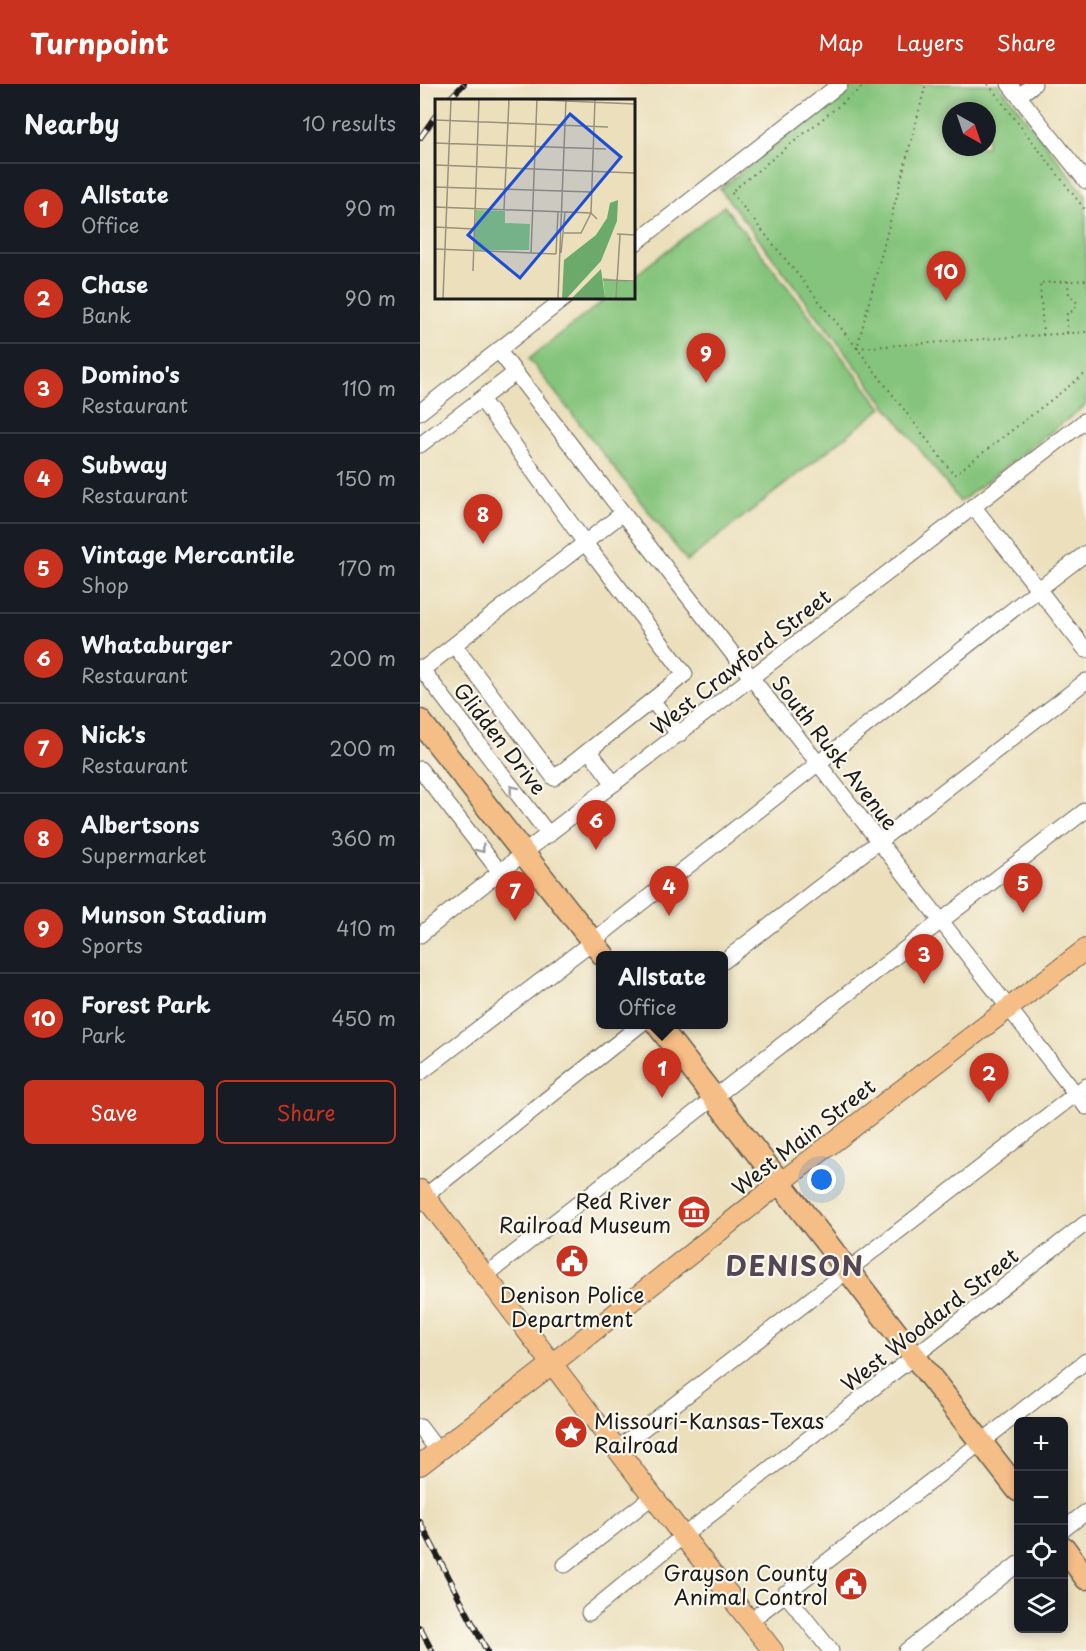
<!DOCTYPE html>
<html lang="en">
<head>
<meta charset="utf-8">
<style>
  :root { --surface:#171b24; --page:#20242c; --text:#f1f3f6; --muted:#9ea1a6; --line:#363941; --accent:#c8321e }
  body { margin:0; font-family:"Playpen Sans",sans-serif; background:var(--page); color:var(--text) }
  .controls { position:absolute; right:18px; bottom:18px; display:grid; overflow:hidden; border-radius:9px; box-shadow:0 3px 9px #0003 }
  .controls button { width:54px; height:54px; display:grid; place-items:center; padding:0; border:0; border-bottom:2px solid var(--line); background:var(--surface); color:var(--text); font:30px sans-serif }
  .compass { position:absolute; left:522px; top:18px; width:54px; height:54px; border-radius:50%; background:var(--surface); box-shadow:0 3px 9px #0003; rotate:140deg }
  .you { position:absolute; left:402px; top:1096px; width:21px; height:21px; margin:-15px; border:4px solid #fff; border-radius:50%; background:#1a73e8; box-shadow:0 0 0 9px #1a73e833 }
  .badge { display:grid; place-items:center; width:39px; height:39px; border-radius:50%; background:var(--accent); color:#fff; font-size:20px; font-weight:700 }
  .pin { position:absolute; translate:-50% -50px; filter:drop-shadow(0 2px 3px #0008) }
  .pin::after { content:''; position:absolute; top:32px; width:21px; height:18px; background:inherit; clip-path:polygon(0 0,100% 0,50% 100%) }
  .popup { position:absolute; left:176px; top:867px; width:132px; height:78px; box-sizing:border-box; display:grid; place-content:center; border-radius:9px; background:var(--surface); filter:drop-shadow(0 2px 4px #0005); font-size:20px; white-space:nowrap; color:var(--muted) }
  .popup b { font-size:22px; color:var(--text) }
  .popup::after { content:''; position:absolute; left:50%; top:100%; margin-left:-12px; border:12px solid transparent; border-top-color:var(--surface) }
  .list { margin:0; padding:0; list-style:none }
  h2 { display:flex; justify-content:space-between; align-items:center; height:78px; margin:0; padding:0 24px; font-size:26px }
  h2 small { font-size:20px; font-weight:400; color:var(--muted) }
  .list li { display:grid; grid-template-columns:39px 1fr auto; gap:18px; align-items:center; box-sizing:border-box; height:90px; padding:0 24px; border-top:2px solid var(--line) }
  .list b { display:block; font-size:22px; white-space:nowrap }
  .list p { margin:0; font-size:20px; white-space:nowrap; color:var(--muted) }
  .list em { font-size:20px; font-style:normal; color:var(--muted) }
  .actions { display:flex; gap:12px; padding:18px 24px }
  .actions a { flex:1; padding:14px 0; border:2px solid var(--accent); border-radius:9px; text-align:center; font-size:21px; color:var(--accent) }
  .actions .main { background:var(--accent); color:#fff }
  .icon { flex:none; width:33px; height:33px; fill:none; stroke:currentColor; stroke-width:2; stroke-linecap:round; stroke-linejoin:round }
  .map { position:relative; flex:none; width:666px; height:1567px; overflow:hidden }
  header { display:flex; align-items:center; gap:36px; box-sizing:border-box; height:84px; padding:0 30px; background:var(--accent); color:#fff }
  header strong { font-size:28px }
  nav { display:flex; gap:33px; margin-inline-start:auto; font-size:21px }
  main { display:flex }
  aside { flex:1; background:var(--surface) }
  .map>svg:first-child { display:block }
  .green { fill:#85c47c; stroke:#50704c; stroke-width:1.5; fill-rule:evenodd }
  .lines { fill:none; stroke-linecap:round; stroke-linejoin:round }
  .minor-casing { stroke:#646054; stroke-width:17 }
  .major-casing { stroke:#646054; stroke-width:22 }
  .highway-casing { stroke:#646054; stroke-width:25 }
  .path { stroke:#646054; stroke-width:2; stroke-dasharray:1.5 4.5; stroke-linecap:butt }
  .minor { stroke:#fff; stroke-width:15 }
  .major { stroke:#f6be87; stroke-width:20 }
  .highway { stroke:#f6be87; stroke-width:22 }
  .rail-casing { stroke:#1c1c1c; stroke-width:6 }
  .rail { stroke:#fbf7ec; stroke-width:4; stroke-dasharray:11; stroke-linecap:butt }
  .oneway { stroke:#999 }
  .labels { text-anchor:middle; dominant-baseline:central; stroke-width:4.5; stroke-linejoin:round; paint-order:stroke }
  .street-label { font-size:21px; fill:#1c1c1c; stroke:#fbf7ec }
  .poi-label { font-size:21px; fill:#1c1c1c; stroke:#fbf7ec; text-anchor:end }
  .district-label { font-size:27px; font-weight:bold; letter-spacing:1.5px; fill:#534755; stroke:#fbf7ec }
  .inset-road { fill:none; stroke:#98917c; stroke-width:1.5 }
  .view { fill:#1d4ed8; fill-opacity:0.15; stroke:#1d4ed8; stroke-width:3 }
  .inset-edge { fill:none; stroke:#1c1c1c; stroke-width:3 }
</style>
</head>
<body>
<header>
<strong>Turnpoint</strong>
<nav><a>Map</a><a>Layers</a><a>Share</a></nav>
</header>
<main>
<aside>
<h2>Nearby<small>10 results</small></h2>
<ul class="list">
<li><span class="badge">1</span><div><b>Allstate</b><p>Office</p></div><em>90 m</em></li>
<li><span class="badge">2</span><div><b>Chase</b><p>Bank</p></div><em>90 m</em></li>
<li><span class="badge">3</span><div><b>Domino's</b><p>Restaurant</p></div><em>110 m</em></li>
<li><span class="badge">4</span><div><b>Subway</b><p>Restaurant</p></div><em>150 m</em></li>
<li><span class="badge">5</span><div><b>Vintage Mercantile</b><p>Shop</p></div><em>170 m</em></li>
<li><span class="badge">6</span><div><b>Whataburger</b><p>Restaurant</p></div><em>200 m</em></li>
<li><span class="badge">7</span><div><b>Nick's</b><p>Restaurant</p></div><em>200 m</em></li>
<li><span class="badge">8</span><div><b>Albertsons</b><p>Supermarket</p></div><em>360 m</em></li>
<li><span class="badge">9</span><div><b>Munson Stadium</b><p>Sports</p></div><em>410 m</em></li>
<li><span class="badge">10</span><div><b>Forest Park</b><p>Park</p></div><em>450 m</em></li>
</ul>
<div class="actions"><a class="main">Save</a><a>Share</a></div>
</aside>
<div class="map">
<svg width="666" height="1567" viewBox="0 0 666 1567">
  <rect width="100%" height="100%" fill="#fbf7ec"/>
  <filter id="ink" filterUnits="userSpaceOnUse"><feTurbulence type="fractalNoise" baseFrequency=".0167" numOctaves="2"/><feDisplacementMap in="SourceGraphic" scale="12" xChannelSelector="R" yChannelSelector="G"/><feConvolveMatrix kernelMatrix="1 2 1 2 8 2 1 2 1" color-interpolation-filters="sRGB"/></filter>
  <filter id="wash" filterUnits="userSpaceOnUse"><feTurbulence type="fractalNoise" baseFrequency=".008" numOctaves="4" result="noise"/><feDisplacementMap in="SourceGraphic" scale="24" xChannelSelector="R" yChannelSelector="G"/><feGaussianBlur stdDeviation="1.35" result="paint"/><feColorMatrix in="noise" values="0 0 0 0 0 0 0 0 0 0 0 0 0 0 0 0 0 1.4 0 .05"/><feComposite in="paint" operator="in"/></filter>
  <g filter="url(#wash)">
    <rect width="100%" height="100%" fill="#ebdfbc"/>
    <path class="green" d="M 433,0 L 579,0 L 666,112 L 666,321 L 540,418 L 300,105 ZM 531,27 L 567,27 L 567,63 L 531,63 Z
      M 304,122 L 462,324 L 267,477 L 109,275 L 188,213 L 213,213 L 213,193 Z"/>
  </g>
  <g filter="url(#ink)">
    <g class="lines">
      <defs>
        <path id="minor" d="M 589,0 L 666,97
          M 599,12 L 614,0
          M 213,161 L 420,0
          M 78,266 L 203,429 L 666,1023
          M 0,328 L 146,213
          M 0,361 L 95,289
          M 553,422 L 666,566
          M 34,561 L 134,694 L 265,590 L 165,459 L 61,315
          M 0,583 L 129,751
          M 2,586 L 203,429
          M 232,616 L 259,651
          M 169,666 L 194,700
          M 0,685 L 80,788
          M 0,851 L 105,768 L 666,336
          M 304,877 L 666,597
          M 0,989 L 173,857 L 619,505 L 666,469
          M 5,1112 L 221,940
          M 65,1192 L 521,837 L 666,726
          M 0,1343 L 18,1367
          M 197,1365 L 666,1002
          M 644,1445 L 666,1428
          M 145,1481 L 233,1412
          M 365,1509 L 411,1567
          M 169,1529 L 263,1452 L 666,1139
          M 330,1537 L 666,1277
          M 486,1567 L 598,1480"/>
        <path id="major" d="M 0,1106 L 263,1452 L 353,1567
          M 0,1381 L 132,1280 L 360,1099 L 666,865"/>
        <path id="highway" d="M 0,637 L 184,872
          M 237,940 L 598,1406
          M 644,1464 L 666,1494"/>
      </defs>
      <use href="#minor" class="minor-casing"/>
      <use href="#major" class="major-casing"/>
      <use href="#highway" class="highway-casing"/>
      <path class="path" d="M 446,0 L 311,108 L 437,264 L 506,0
        M 568,0 L 666,127
        M 666,248 L 437,264 L 534,391 L 666,289
        M 647,249 L 647,229 L 653,227 L 657,221 L 656,217 L 649,211 L 648,197
        M 623,251 L 620,199 L 666,196"/>
      <use href="#minor" class="minor"/>
      <use href="#major" class="major"/>
      <use href="#highway" class="highway"/>
      <defs>
        <path id="rail" d="M 28,16 L 44,0
          M 0,54 L 16,31
          M 0,1438 L 67,1567
          M 0,1544 L 12,1567"/>
      </defs>
      <use href="#rail" class="rail-casing"/>
      <use href="#rail" class="rail"/>
    </g>
    <defs><path id="oneway-chevron" d="M-2-3.5L2.5 0L-2 3.5" fill="none" stroke-width="1.6" stroke-linecap="round" stroke-linejoin="round" transform="scale(1.5)"/></defs>
    <g class="oneway">
      <use href="#oneway-chevron" transform="translate(93 705) rotate(-128)"/>
      <use href="#oneway-chevron" transform="translate(61 765) rotate(52)"/>
    </g>
  </g>
  <defs>
    <symbol id="museum-disc" viewBox="-11 -11 22 22"><circle r="9.5" fill="#c8321e" stroke="#fbf7ec"/><path d="M0-6L6-3V-2H-6V-3ZM-5-1h2V3h-2ZM-1-1h2V3h-2ZM3-1h2V3H3ZM-6 4H6V6H-6Z" fill="#fff"/></symbol>
    <symbol id="civic-disc" viewBox="-11 -11 22 22"><circle r="9.5" fill="#c8321e" stroke="#fbf7ec"/><path d="M-.6-6.5H3V-4.5H.6V-3L4-1V1h2V6H-6V1h2V-1L-.6-3ZM-1.2 2.5V6h2.4V2.5Z" fill="#fff"/></symbol>
    <symbol id="sight-disc" viewBox="-11 -11 22 22"><circle r="9.5" fill="#c8321e" stroke="#fbf7ec"/><path d="M0-6L1.8-2.2L6-1.7L2.9 1.2L3.7 5.4L0 3.3L-3.7 5.4L-2.9 1.2L-6-1.7L-1.8-2.2Z" fill="#fff"/></symbol>
  </defs>
  <g fill-rule="evenodd">
    <use href="#museum-disc" x="255" y="1109" width="38" height="38"/>
    <use href="#civic-disc" x="133" y="1158" width="38" height="38"/>
    <use href="#sight-disc" x="132" y="1329" width="38" height="38"/>
    <use href="#civic-disc" x="412" y="1481" width="38" height="38"/>
  </g>
  <g class="labels">
    <g class="street-label">
      <text transform="translate(320 577) rotate(-38)">West Crawford Street</text>
      <text transform="translate(81 654) rotate(52)">Glidden Drive</text>
      <text transform="translate(416 668) rotate(52)">South Rusk Avenue</text>
      <text transform="translate(383 1052) rotate(-38)">West Main Street</text>
      <text transform="translate(509 1235) rotate(-38)">West Woodard Street</text>
    </g>
    <g class="poi-label">
      <text x="251" y="1116">Red River<tspan x="251" dy="24">Railroad Museum</tspan></text>
      <text x="152" y="1210" text-anchor="middle">Denison Police<tspan x="152" dy="24">Department</tspan></text>
      <text x="174" y="1336" text-anchor="start">Missouri-Kansas-Texas<tspan x="174" dy="24">Railroad</tspan></text>
      <text x="408" y="1488">Grayson County<tspan x="408" dy="24">Animal Control</tspan></text>
    </g>
    <g class="district-label">
      <text x="375" y="1180">DENISON</text>
    </g>
  </g>
  <g transform="translate(15 15)">
    <rect width="200" height="200" fill="#ebdfbc"/>
    <path d="M 41,111 L 70,112 L 70,124 L 95,125 L 94,151 L 39,151 ZM 168,179 L 199,183 L 199,199 L 170,199 Z" fill="#85c47c"/>
    <path d="M 183,101 L 182,122 L 166,162 L 132,199 L 127,199 L 129,161 L 161,136 L 172,119 L 175,104 ZM 166,170 L 170,199 L 137,199 Z" fill="#6caa6c"/>
    <path class="inset-road" d="M 85,0 L 200,5M 160,0 L 156,114 L 162,120M 0,21 L 173,28M 0,44 L 171,50M 0,66 L 200,74M 0,88 L 156,93M 0,108 L 156,114 L 146,134 L 129,134M 69,111 L 74,0M 0,128 L 39,130M 182,135 L 200,136M 0,150 L 121,155M 96,154 L 102,0M 126,154 L 130,113M 121,155 L 123,113M 38,172 L 44,0M 168,181 L 200,182M 8,199 L 16,0M 123,199 L 131,0M 181,199 L 185,136"/>
    <path class="view" d="M 135,15 L 186,58 L 85,179 L 33,136 Z"/>
    <rect width="200" height="200" class="inset-edge"/>
  </g>
</svg>
<div class="controls">
<button>+</button>
<button>−</button>
<button><svg class="icon" aria-label="locate" viewBox="0 0 24 24"><circle cx="12" cy="12" r="6"/><path d="M12 2v4M12 18v4M2 12h4M18 12h4"/></svg></button>
<button><svg class="icon" aria-label="layers" viewBox="0 0 24 24"><path d="M12 4l9 5-9 5-9-5zM3 14l9 5 9-5"/></svg></button>
</div>
<svg class="compass" viewBox="-18 -18 36 36"><path d="M0-13l5 13h-10z" fill="#e53935"/><path d="M0 13l5-13h-10z" fill="#9ea1a6"/></svg>
<div class="you"></div>
<div class="pin badge" style="left:242px;top:1014px">1</div>
<div class="popup"><b>Allstate</b>Office</div>
<div class="pin badge" style="left:569px;top:1019px">2</div>
<div class="pin badge" style="left:504px;top:900px">3</div>
<div class="pin badge" style="left:249px;top:832px">4</div>
<div class="pin badge" style="left:603px;top:829px">5</div>
<div class="pin badge" style="left:176px;top:766px">6</div>
<div class="pin badge" style="left:95px;top:837px">7</div>
<div class="pin badge" style="left:63px;top:460px">8</div>
<div class="pin badge" style="left:286px;top:299px">9</div>
<div class="pin badge" style="left:526px;top:217px">10</div>
</div>
</main>
</body>
</html>
